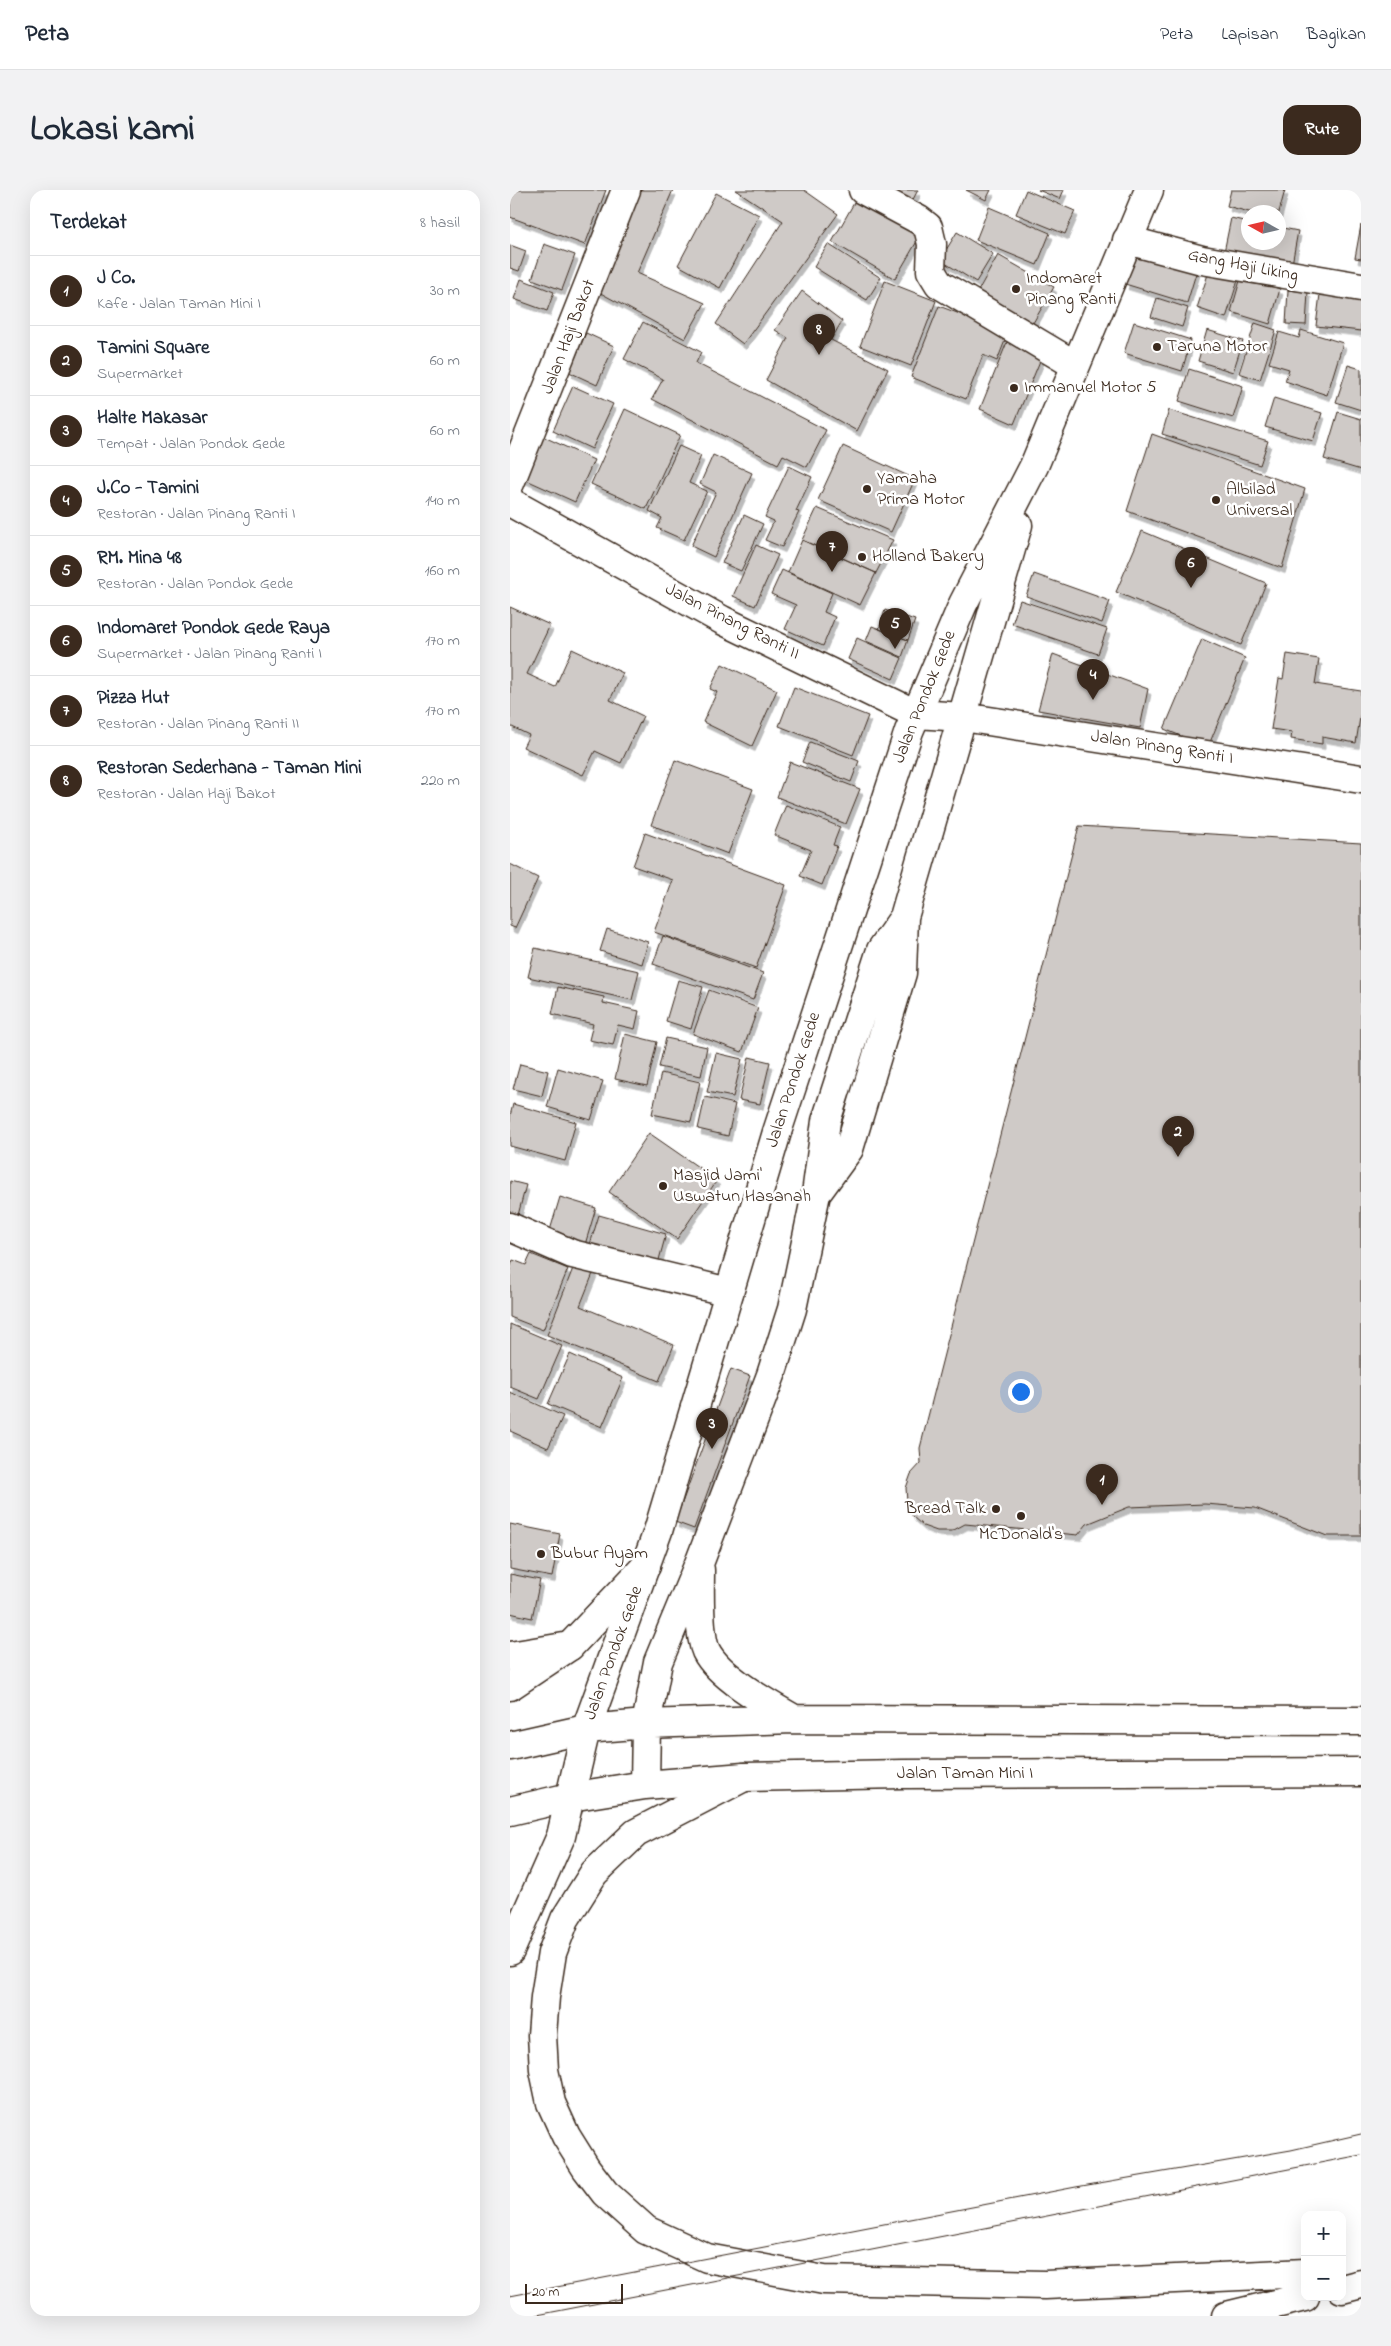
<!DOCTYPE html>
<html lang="id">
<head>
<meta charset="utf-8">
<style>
  :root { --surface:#fff; --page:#f2f2f3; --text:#1f2937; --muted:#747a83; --line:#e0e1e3; --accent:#3b2a1e }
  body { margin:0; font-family:"Indie Flower",sans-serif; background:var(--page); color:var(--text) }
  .controls { position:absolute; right:15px; bottom:15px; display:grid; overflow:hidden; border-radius:10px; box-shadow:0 5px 20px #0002 }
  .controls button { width:45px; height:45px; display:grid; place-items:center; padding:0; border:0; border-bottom:1px solid var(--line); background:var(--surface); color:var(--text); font:25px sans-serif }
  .compass { position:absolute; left:731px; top:15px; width:45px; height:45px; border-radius:50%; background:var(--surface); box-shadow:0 5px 20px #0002; rotate:278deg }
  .scale { position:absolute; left:15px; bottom:12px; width:98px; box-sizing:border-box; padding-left:5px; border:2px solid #3b2a1e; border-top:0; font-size:14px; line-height:18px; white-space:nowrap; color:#3b2a1e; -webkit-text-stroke:4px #fff; paint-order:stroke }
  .you { position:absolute; left:510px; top:1201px; width:18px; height:18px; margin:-12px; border:4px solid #fff; border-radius:50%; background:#1a73e8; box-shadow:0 0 0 8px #1a73e833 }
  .badge { display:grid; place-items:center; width:32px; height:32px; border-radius:50%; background:var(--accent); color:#fff; font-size:16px; font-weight:700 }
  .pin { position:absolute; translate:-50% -41px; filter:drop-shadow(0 1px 2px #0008) }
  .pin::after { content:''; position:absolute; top:26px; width:18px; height:15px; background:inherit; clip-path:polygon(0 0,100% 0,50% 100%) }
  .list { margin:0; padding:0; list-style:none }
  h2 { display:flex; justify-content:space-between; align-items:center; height:65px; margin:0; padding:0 20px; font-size:21px }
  h2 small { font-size:16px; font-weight:400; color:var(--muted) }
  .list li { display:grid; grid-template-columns:32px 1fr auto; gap:15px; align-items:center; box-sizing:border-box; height:70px; padding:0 20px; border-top:1px solid var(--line) }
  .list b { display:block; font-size:19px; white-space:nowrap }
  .list p { margin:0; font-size:16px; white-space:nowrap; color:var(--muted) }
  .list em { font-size:16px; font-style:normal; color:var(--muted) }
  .map { position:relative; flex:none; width:851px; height:2126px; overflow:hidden; border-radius:15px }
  header { display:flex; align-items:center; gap:30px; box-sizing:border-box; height:70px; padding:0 25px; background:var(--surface); border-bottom:1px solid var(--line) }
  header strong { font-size:24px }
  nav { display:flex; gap:28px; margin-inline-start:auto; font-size:18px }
  .intro { display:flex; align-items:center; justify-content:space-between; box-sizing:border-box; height:120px; padding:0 30px }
  h1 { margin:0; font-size:35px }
  .button { padding:12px 22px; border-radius:15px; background:var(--accent); color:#fff; font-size:18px; font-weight:700 }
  main { display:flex; gap:30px; padding:0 30px }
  aside { flex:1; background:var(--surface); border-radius:15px; box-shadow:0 5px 20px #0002 }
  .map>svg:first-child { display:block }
  .building { fill:#cfcac7; stroke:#3b2a1e; filter:url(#shadow) }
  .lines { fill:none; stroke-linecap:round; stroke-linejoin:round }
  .street-casing { stroke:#3b2a1e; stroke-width:31 }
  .secondary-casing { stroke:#3b2a1e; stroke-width:31 }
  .primary-casing { stroke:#3b2a1e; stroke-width:31 }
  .highway-casing { stroke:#3b2a1e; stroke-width:31 }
  .street { stroke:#fff; stroke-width:28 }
  .secondary { stroke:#fff; stroke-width:28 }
  .primary { stroke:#fff; stroke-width:28 }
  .highway { stroke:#fff; stroke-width:28 }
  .tram { stroke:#3b2a1e; stroke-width:1 }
  .poi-dot { fill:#3b2a1e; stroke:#fff; stroke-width:2 }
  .labels { text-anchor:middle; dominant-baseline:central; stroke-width:5; stroke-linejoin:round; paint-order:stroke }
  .street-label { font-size:18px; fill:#3b2a1e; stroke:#fff }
  .poi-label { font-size:18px; fill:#3b2a1e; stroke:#fff; text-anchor:start }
</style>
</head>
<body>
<header>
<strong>Peta</strong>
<nav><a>Peta</a><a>Lapisan</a><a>Bagikan</a></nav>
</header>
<div class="intro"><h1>Lokasi kami</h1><a class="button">Rute</a></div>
<main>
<aside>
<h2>Terdekat<small>8 hasil</small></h2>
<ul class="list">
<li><span class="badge">1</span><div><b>J Co.</b><p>Kafe · Jalan Taman Mini I</p></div><em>30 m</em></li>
<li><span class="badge">2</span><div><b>Tamini Square</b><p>Supermarket</p></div><em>60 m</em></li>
<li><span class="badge">3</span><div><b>Halte Makasar</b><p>Tempat · Jalan Pondok Gede</p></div><em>60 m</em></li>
<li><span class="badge">4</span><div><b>J.Co - Tamini</b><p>Restoran · Jalan Pinang Ranti I</p></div><em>140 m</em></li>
<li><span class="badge">5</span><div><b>RM. Mina 48</b><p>Restoran · Jalan Pondok Gede</p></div><em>160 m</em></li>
<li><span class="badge">6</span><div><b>Indomaret Pondok Gede Raya</b><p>Supermarket · Jalan Pinang Ranti I</p></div><em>170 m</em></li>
<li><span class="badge">7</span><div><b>Pizza Hut</b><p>Restoran · Jalan Pinang Ranti II</p></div><em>170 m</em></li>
<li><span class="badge">8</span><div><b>Restoran Sederhana - Taman Mini</b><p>Restoran · Jalan Haji Bakot</p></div><em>220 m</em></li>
</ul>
</aside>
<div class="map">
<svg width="851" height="2126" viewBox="0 0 851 2126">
  <defs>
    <filter id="shadow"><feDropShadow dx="3" dy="5.5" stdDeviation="0" flood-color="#0004"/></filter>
  </defs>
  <rect width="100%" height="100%" fill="#fff"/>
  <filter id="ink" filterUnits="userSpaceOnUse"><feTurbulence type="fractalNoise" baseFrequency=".02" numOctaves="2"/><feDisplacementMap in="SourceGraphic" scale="10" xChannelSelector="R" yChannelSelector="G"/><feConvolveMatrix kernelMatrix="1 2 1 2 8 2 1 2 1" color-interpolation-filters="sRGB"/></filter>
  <g filter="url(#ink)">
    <path class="building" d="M 0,0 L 96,0 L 75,55 L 0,27 Z
      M 126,0 L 163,0 L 127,83 L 195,113 L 175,149 L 85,100 Z
      M 226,0 L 294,0 L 328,24 L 233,154 L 206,134 L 273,31 Z
      M 365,0 L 408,0 L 399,17 Z
      M 456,0 L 481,0 L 476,10 Z
      M 516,0 L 565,21 L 555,44 L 506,24 Z
      M 528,0 L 554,0 L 550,9 Z
      M 721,0 L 775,0 L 768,26 L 768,22 L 739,22 L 717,16 Z
      M 206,3 L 249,25 L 210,98 L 168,75 Z
      M 349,4 L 413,41 L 385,89 L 322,52 Z
      M 479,17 L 540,43 L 527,75 L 466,50 Z
      M 721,28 L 738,32 L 738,52 L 768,52 L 768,37 L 788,41 L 781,80 L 713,67 Z
      M 851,35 L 851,69 L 845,68 Z
      M 447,42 L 483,64 L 466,92 L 430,70 Z
      M 34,54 L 65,65 L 52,100 L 22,89 Z
      M 318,54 L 371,88 L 357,110 L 304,77 Z
      M 0,55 L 16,61 L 9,81 L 0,78 Z
      M 626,61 L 687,80 L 677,113 L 615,94 Z
      M 488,65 L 544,97 L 523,133 L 468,101 Z
      M 700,78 L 729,87 L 716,128 L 687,118 Z
      M 731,87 L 770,99 L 760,134 L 721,122 Z
      M 11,89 L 44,102 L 37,121 L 4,109 Z
      M 375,91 L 426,111 L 401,176 L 350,156 Z
      M 811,96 L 851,101 L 851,141 L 806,136 Z
      M 778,100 L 798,102 L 796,135 L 776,134 Z
      M 292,101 L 332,131 L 321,150 L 378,179 L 347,241 L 256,190 L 278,148 L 265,140 Z
      M 647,108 L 678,118 L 672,137 L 641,127 Z
      M 429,116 L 484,137 L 482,142 L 496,148 L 487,171 L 473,165 L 456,209 L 401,187 Z
      M 133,132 L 191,162 L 186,173 L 316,240 L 297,277 L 273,265 L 268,274 L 142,209 L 153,189 L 114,169 Z
      M 624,132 L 681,150 L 672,181 L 614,163 Z
      M 745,133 L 766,140 L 750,190 L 729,183 Z
      M 697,140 L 733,151 L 723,182 L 688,171 Z
      M 791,140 L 833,153 L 817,205 L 775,191 L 779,179 L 759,173 L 769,142 L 789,148 Z
      M 76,143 L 104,156 L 87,195 L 59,182 Z
      M 497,152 L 532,166 L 504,234 L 470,219 Z
      M 838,175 L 851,179 L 851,220 L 826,212 Z
      M 679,179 L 733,196 L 723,228 L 669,211 Z
      M 63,196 L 103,214 L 82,259 L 43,241 Z
      M 764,208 L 812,223 L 803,251 L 755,237 Z
      M 115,219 L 170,245 L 136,319 L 81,294 Z
      M 659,220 L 758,251 L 750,275 L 652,244 Z
      M 828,222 L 851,229 L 851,280 L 814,269 Z
      M 642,244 L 795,299 L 772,378 L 617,321 Z
      M 32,246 L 84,270 L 65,312 L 12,288 Z
      M 169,256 L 191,266 L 179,293 L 197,301 L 174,350 L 147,338 L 152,328 L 139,321 Z
      M 333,256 L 405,289 L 381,342 L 308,310 Z
      M 203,265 L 242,283 L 204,367 L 181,356 L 206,302 L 190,294 Z
      M 279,276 L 302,287 L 286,321 L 289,322 L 272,357 L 255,350 L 264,331 L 255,327 Z
      M 307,318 L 383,350 L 366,383 L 292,350 Z
      M 234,325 L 253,334 L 231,381 L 212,373 Z
      M 632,341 L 756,393 L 731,455 L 606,402 Z
      M 292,350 L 366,383 L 350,415 L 278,382 Z
      M 246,355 L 268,365 L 245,416 L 223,406 Z
      M 272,380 L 322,403 L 314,422 L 325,427 L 313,456 L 275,439 L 286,415 L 261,404 Z
      M 524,384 L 600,411 L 592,433 L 516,406 Z
      M 510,410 L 597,439 L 588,464 L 502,434 Z
      M 0,417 L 40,435 L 17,484 L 45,497 L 62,459 L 113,483 L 100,510 L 133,526 L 111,573 L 85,561 L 73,585 L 13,557 L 19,545 L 0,536 Z
      M 375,420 L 405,430 L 398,450 L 369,439 Z
      M 362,436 L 398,450 L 392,467 L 356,451 Z
      M 347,448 L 392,468 L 383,489 L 338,469 Z
      M 692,449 L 735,468 L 698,557 L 654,539 Z
      M 543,464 L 638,499 L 630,538 L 528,520 Z
      M 777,464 L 809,469 L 805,494 L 851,501 L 851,521 L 846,553 L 812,547 L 812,554 L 781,549 L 782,542 L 761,539 L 769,488 L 773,489 Z
      M 212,474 L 267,500 L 242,556 L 193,532 L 207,502 L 200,499 Z
      M 284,497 L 358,526 L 343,565 L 269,536 Z
      M 300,552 L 349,571 L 341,592 L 292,572 Z
      M 165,570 L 243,599 L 218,664 L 141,635 Z
      M 280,572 L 350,599 L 336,634 L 267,607 Z
      M 276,615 L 330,637 L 323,655 L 327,656 L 312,695 L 290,686 L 301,660 L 264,645 Z
      M 569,636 L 851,653 L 851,1346 L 817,1346 L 745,1318 L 695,1314 L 619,1317 L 577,1334 L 568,1345 L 455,1334 L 442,1341 L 427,1341 L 413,1336 L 402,1326 L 397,1312 L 396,1298 L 401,1284 L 411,1273 L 410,1258 Z
      M 135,643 L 276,695 L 246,778 L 144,742 L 163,690 L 123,676 Z
      M 0,674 L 28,688 L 5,738 L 0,736 Z
      M 97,739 L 138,752 L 132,774 L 90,761 Z
      M 153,746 L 253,783 L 243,810 L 143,774 Z
      M 25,758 L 129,781 L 122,810 L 18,787 Z
      M 168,790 L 193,797 L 181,839 L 156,831 Z
      M 48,797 L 94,807 L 93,813 L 129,821 L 125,839 L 108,835 L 103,855 L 79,850 L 83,834 L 42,824 Z
      M 199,800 L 248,818 L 232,862 L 183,844 Z
      M 115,844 L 147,852 L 137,896 L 105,889 Z
      M 156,848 L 197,857 L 191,886 L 149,877 Z
      M 206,863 L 232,869 L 223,907 L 197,902 Z
      M 239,867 L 260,872 L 250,914 L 229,910 Z
      M 10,874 L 38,881 L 32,906 L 3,899 Z
      M 48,878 L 93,891 L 81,930 L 37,917 Z
      M 151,883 L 190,892 L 181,932 L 142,924 Z
      M 195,907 L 225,914 L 218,946 L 188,939 Z
      M 3,914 L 66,932 L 55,971 L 0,956 L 0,926 Z
      M 139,943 L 207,990 L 167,1049 L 99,1002 Z
      M 0,991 L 16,995 L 7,1029 L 0,1028 Z
      M 50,1007 L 86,1018 L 74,1058 L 38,1047 Z
      M 89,1025 L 156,1044 L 146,1081 L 78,1061 Z
      M 21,1064 L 58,1079 L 33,1140 L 0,1127 L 0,1078 L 3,1070 L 16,1075 Z
      M 65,1073 L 84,1081 L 70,1116 L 164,1155 L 149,1191 L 37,1145 Z
      M 0,1134 L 52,1156 L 29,1209 L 0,1197 Z
      M 60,1164 L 113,1188 L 92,1237 L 38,1214 Z
      M 221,1179 L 240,1186 L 184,1339 L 165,1332 Z
      M 0,1202 L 53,1226 L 38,1258 L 0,1241 Z
      M 0,1334 L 50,1344 L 42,1387 L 0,1379 Z
      M 0,1384 L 30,1390 L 22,1428 L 0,1423 Z"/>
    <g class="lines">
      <defs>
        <path id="street" d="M 353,0 L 409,30 L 418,37 L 422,54 L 421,81 L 429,94 L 565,175
          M 617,50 L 692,70 L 851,97
          M 0,293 L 116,0
          M 453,527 L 851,589
          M 0,1037 L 62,1064 L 219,1102
          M 0,1466 L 60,1456"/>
        <path id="secondary" d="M 0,312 L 212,430 L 406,524 L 453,527"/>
        <path id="primary" d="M 309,1000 L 339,959 L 392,783 L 394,727 L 508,335
          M 190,1380 C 190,1400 188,1443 196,1461 C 209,1487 260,1515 284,1529
          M 0,1556 L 76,1539 L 136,1534 L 284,1529 L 851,1531
          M 135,1595 L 136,1534 L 148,1472 L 190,1371 L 261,1185 L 282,1119 L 306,1004 L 316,931 L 371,760 L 394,727
          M 60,1607 L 76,1539 L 148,1341 L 267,942 L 399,541 L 453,414 L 524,276 L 639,0
          M 0,1621 L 60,1607 L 135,1595 L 234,1587 L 393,1584 L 851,1582"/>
        <path id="highway" d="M 0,1496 L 60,1456 L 136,1376
          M 234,1587 L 126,1643 L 84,1683 L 55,1729 L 42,1763 L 35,1807 L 32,1845 L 34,1880 L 41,1913 L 56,1946 L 76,1978 L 95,2003 L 136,2040 L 197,2068 L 314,2090 L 535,2095 L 795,2083
          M 0,1761 L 51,1646 L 60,1607
          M 832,2099 L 851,2094
          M 716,2126 L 795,2107"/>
      </defs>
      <use href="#street" class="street-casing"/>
      <use href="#secondary" class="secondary-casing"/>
      <use href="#primary" class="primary-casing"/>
      <use href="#highway" class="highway-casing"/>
      <use href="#street" class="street"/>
      <use href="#secondary" class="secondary"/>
      <use href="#primary" class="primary"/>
      <use href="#highway" class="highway"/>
      <path class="tram" d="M 0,2106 L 566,1997 L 781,1960 L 851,1944
        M 22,2126 L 851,1965"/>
    </g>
  </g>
  <g class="poi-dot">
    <circle cx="506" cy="99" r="5"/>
    <circle cx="647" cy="157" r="5"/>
    <circle cx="504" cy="198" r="5"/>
    <circle cx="357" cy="299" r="5"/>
    <circle cx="706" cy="310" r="5"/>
    <circle cx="352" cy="367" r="5"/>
    <circle cx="153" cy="996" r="5"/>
    <circle cx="486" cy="1319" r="5"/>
    <circle cx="511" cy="1326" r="5"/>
    <circle cx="31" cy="1364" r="5"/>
  </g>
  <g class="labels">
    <g class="street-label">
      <text transform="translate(733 76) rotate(11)">Gang Haji Liking</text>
      <text transform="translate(59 147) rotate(-69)">Jalan Haji Bakot</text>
      <text transform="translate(222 432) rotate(27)">Jalan Pinang Ranti II</text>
      <text transform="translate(415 507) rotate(-68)">Jalan Pondok Gede</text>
      <text transform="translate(652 558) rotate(9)">Jalan Pinang Ranti I</text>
      <text transform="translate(284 890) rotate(-72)">Jalan Pondok Gede</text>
      <text transform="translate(104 1463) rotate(-70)">Jalan Pondok Gede</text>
      <text x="455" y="1584">Jalan Taman Mini I</text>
    </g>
    <g class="poi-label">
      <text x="516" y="89">Indomaret<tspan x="516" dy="21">Pinang Ranti</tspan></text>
      <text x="657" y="157">Taruna Motor</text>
      <text x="514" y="198">Immanuel Motor 5</text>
      <text x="367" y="289">Yamaha<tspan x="367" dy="21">Prima Motor</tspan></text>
      <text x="716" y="300">Albilad<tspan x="716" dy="21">Universal</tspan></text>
      <text x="362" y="367">Holland Bakery</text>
      <text x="163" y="986">Masjid Jami'<tspan x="163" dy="21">Uswatun Hasanah</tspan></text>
      <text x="476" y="1319" text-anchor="end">Bread Talk</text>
      <text x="511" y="1345" text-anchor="middle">McDonald's</text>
      <text x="41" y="1364">Bubur Ayam</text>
    </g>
  </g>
</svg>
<div class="controls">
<button>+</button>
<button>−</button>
</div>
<svg class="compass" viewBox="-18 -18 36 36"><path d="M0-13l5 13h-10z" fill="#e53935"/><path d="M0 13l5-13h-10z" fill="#747a83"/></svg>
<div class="scale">20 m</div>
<div class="you"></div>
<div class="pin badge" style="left:592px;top:1315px">1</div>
<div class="pin badge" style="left:668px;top:967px">2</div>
<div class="pin badge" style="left:202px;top:1259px">3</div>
<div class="pin badge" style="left:583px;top:510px">4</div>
<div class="pin badge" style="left:385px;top:459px">5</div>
<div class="pin badge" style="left:681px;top:398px">6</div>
<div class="pin badge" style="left:322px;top:382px">7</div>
<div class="pin badge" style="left:309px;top:165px">8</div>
</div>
</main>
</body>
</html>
